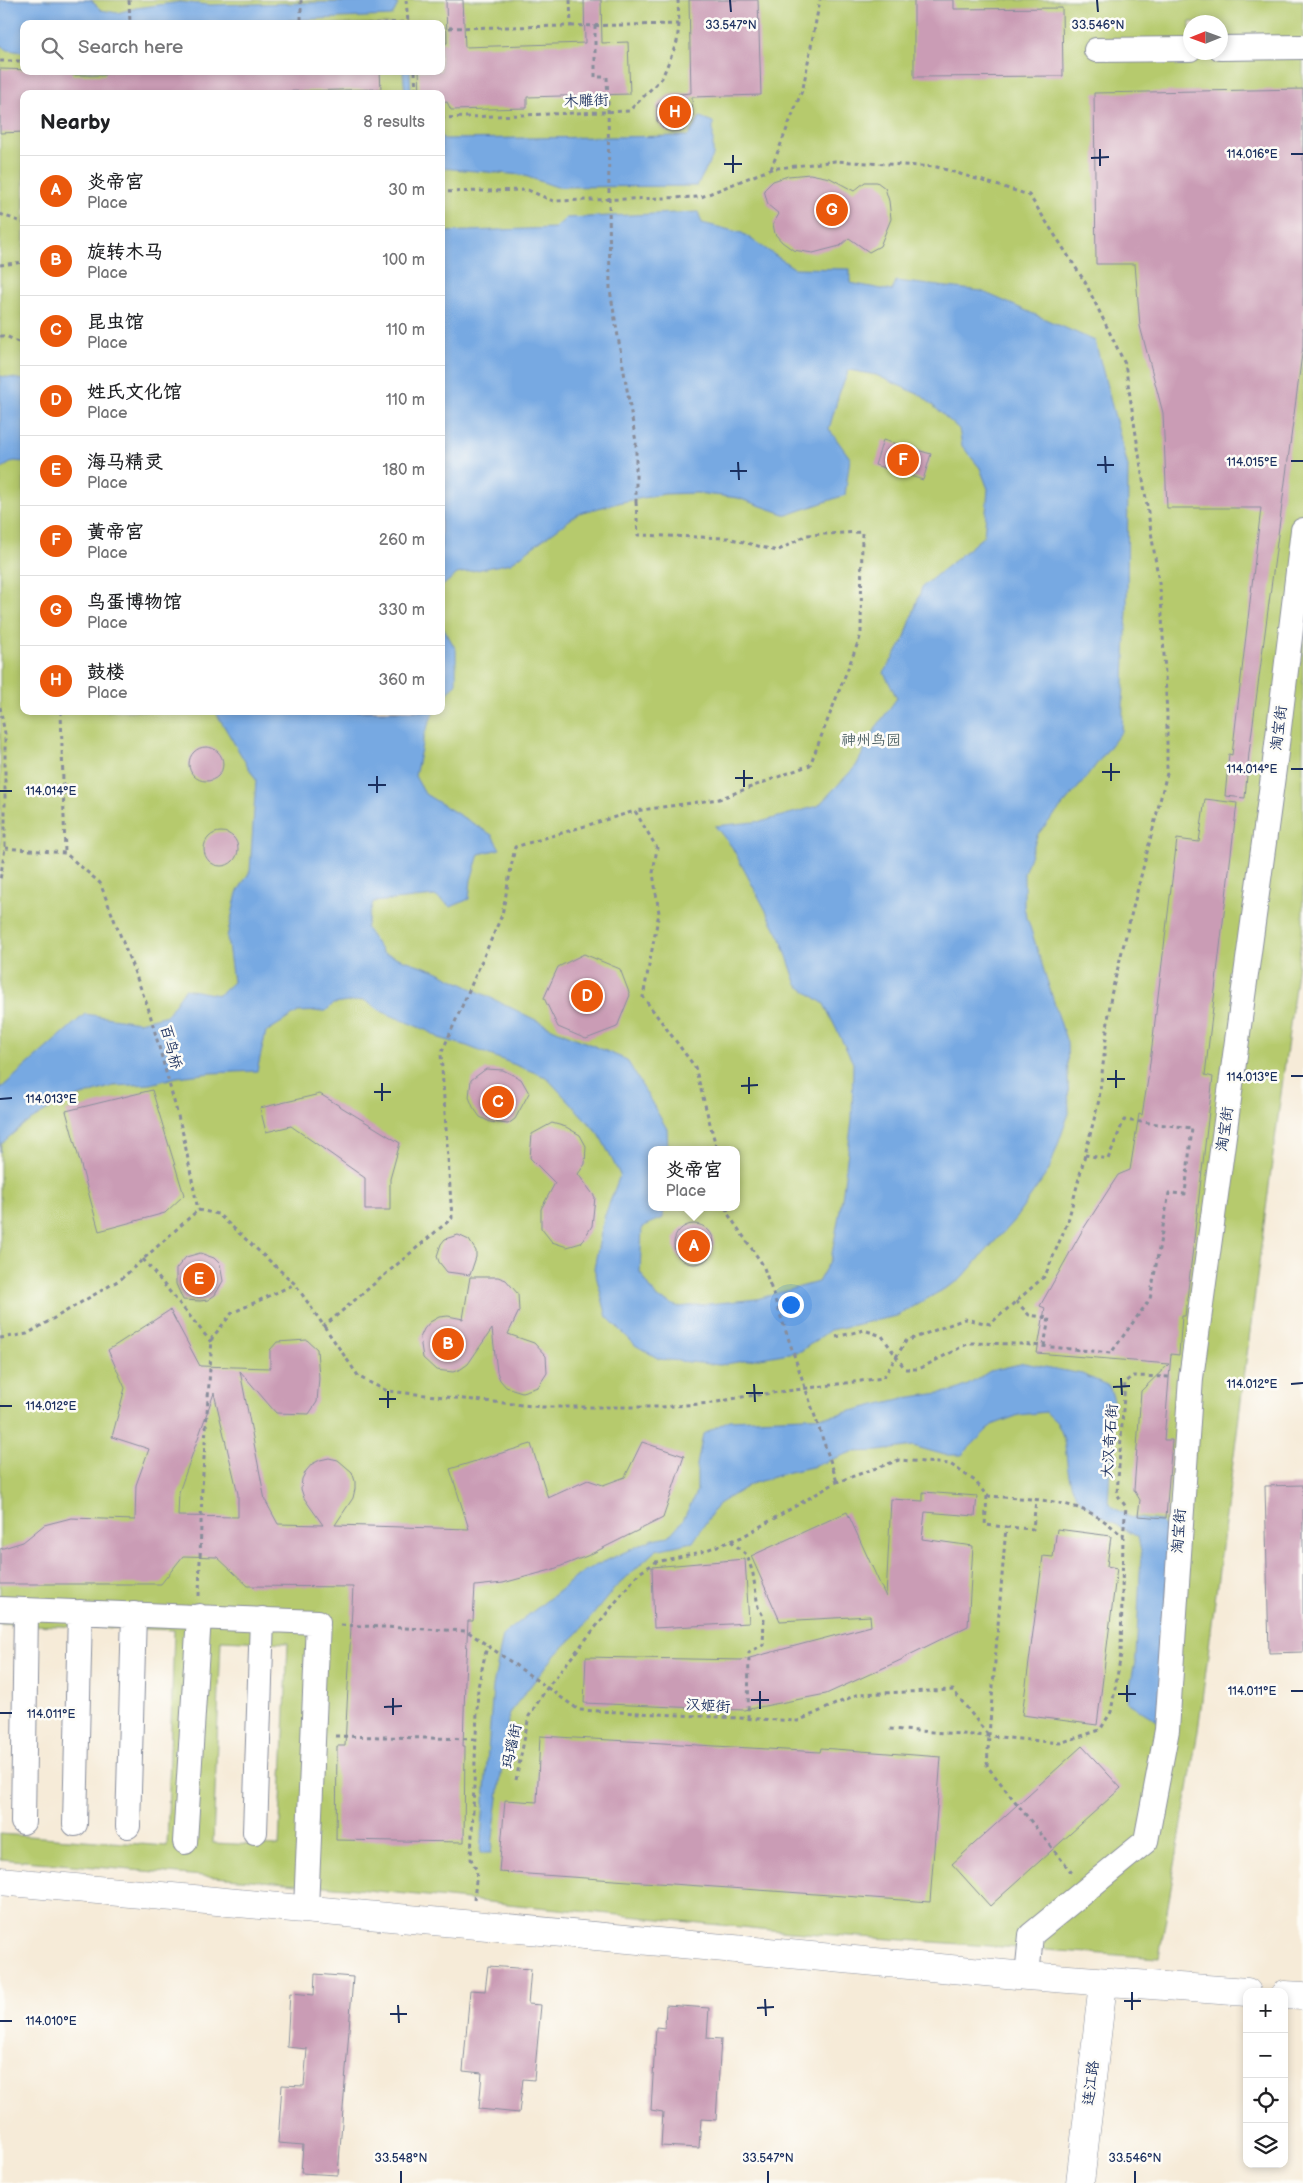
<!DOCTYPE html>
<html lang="en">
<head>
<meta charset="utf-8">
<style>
  :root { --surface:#fff; --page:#f6f6f6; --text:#202124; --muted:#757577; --line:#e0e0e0; --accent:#ea580c }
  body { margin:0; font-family:"Balsamiq Sans","LXGW WenKai TC",sans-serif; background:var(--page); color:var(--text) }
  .controls { position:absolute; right:15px; bottom:15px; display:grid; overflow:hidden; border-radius:10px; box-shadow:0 2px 8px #0003 }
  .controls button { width:45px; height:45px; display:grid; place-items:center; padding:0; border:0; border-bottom:1px solid var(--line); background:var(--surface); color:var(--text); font:25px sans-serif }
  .compass { position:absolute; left:1183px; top:15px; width:45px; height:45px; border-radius:50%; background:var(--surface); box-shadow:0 2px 8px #0003; rotate:269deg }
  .you { position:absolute; left:790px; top:1304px; width:18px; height:18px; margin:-12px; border:4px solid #fff; border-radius:50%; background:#1a73e8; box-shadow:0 0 0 8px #1a73e833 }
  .badge { display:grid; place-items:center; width:32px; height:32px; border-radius:50%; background:var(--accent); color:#fff; font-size:16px; font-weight:700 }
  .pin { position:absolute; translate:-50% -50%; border:2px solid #fff; box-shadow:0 1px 5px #0006 }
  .popup { position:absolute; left:648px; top:1146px; width:92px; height:65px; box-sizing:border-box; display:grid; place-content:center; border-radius:10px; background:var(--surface); filter:drop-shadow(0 1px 4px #0005); font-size:16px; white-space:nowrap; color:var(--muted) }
  .popup b { font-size:19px; color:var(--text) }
  .popup::after { content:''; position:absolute; left:50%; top:100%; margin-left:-10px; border:10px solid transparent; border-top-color:var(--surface) }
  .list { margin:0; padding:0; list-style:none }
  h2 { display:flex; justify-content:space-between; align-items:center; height:65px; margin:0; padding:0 20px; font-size:21px }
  h2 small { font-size:16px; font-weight:400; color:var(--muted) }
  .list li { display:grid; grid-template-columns:32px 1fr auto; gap:15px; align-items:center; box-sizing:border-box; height:70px; padding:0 20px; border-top:1px solid var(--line) }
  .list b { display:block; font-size:19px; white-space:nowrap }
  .list p { margin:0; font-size:16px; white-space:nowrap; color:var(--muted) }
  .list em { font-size:16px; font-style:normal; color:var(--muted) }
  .icon { flex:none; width:28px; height:28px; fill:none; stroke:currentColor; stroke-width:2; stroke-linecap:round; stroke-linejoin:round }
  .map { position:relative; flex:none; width:1303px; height:2183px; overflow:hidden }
  .search { position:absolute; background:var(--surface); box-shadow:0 2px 8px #0003; left:20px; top:20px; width:425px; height:55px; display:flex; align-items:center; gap:12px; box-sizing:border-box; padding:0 18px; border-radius:10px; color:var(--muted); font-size:19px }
  .panel { position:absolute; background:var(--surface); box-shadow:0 2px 8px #0003; left:20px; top:90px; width:425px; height:625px; border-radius:10px }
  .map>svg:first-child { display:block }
  .green { fill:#b6ca6d; stroke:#687c66; fill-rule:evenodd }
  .water { fill:#77a9e2; stroke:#496ca0 }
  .building { fill:#ca9cb5; fill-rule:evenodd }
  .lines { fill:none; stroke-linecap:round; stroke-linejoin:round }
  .minor-casing { stroke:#888d9b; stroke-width:26 }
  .tertiary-casing { stroke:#888d9b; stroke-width:29 }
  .path { stroke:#888d9b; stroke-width:3; stroke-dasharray:4 4; stroke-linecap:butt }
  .minor { stroke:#fff; stroke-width:24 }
  .tertiary { stroke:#fff; stroke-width:28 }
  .path-bridge { stroke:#888d9b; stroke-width:3; stroke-dasharray:4 4; stroke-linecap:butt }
  .ticks { fill:none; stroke:#1b2f5e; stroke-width:2 }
  .labels { text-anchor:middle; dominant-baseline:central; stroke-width:5; stroke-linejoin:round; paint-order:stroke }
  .street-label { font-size:15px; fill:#1b2f5e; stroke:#fdfcf7 }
  .park-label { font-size:15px; fill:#4a5e62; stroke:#fdfcf7 }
  .ticks-label { font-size:12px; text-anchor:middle; fill:#1b2f5e; stroke:#fdfcf7; stroke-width:5; stroke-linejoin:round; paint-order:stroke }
</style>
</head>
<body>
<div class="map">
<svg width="1303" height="2183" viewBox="0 0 1303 2183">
  <rect width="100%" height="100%" fill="#fdfcf7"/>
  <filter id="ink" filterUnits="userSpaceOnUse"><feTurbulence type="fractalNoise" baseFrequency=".02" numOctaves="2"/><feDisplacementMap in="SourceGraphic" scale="10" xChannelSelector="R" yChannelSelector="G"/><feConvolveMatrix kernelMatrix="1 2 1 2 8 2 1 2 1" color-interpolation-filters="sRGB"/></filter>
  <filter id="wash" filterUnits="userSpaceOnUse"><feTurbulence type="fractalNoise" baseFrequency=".0096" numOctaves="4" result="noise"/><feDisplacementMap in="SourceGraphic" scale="20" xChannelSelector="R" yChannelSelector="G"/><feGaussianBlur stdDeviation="1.12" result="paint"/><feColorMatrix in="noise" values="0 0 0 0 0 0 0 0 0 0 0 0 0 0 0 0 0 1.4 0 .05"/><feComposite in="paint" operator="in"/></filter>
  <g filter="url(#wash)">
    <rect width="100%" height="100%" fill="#f6ebd8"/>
    <path class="green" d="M 0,0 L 1303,0 L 1303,925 L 1198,1731 L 1159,1958 L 791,1932 L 346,1888 L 0,1859 L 0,1834 L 167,1846 L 174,1630 L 0,1624 ZM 1190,22 L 1220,22 L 1220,52 L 1190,52 ZM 24,24 L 441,24 L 441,71 L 24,71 ZM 24,94 L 441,94 L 441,711 L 24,711 ZM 652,1150 L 736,1150 L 736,1207 L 652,1207 ZM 221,1640 L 288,1643 L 279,1846 L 213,1843 Z"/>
    <path class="water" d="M 0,0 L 91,0 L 101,10 L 117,13 L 136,8 L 180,2 L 210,5 L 391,1 L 398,4 L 392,16 L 183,24 L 24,24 L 24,52 L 22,52 L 8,50 L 0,45 Z
      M 403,71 L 410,71 L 411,94 L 405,94 Z
      M 700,117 L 713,122 L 713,156 L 697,186 L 557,187 L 522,175 L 441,168 L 441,136 L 444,139 L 688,136 Z
      M 698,212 L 702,223 L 742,233 L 794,268 L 850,269 L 850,283 L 892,291 L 896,281 L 981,291 L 1095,341 L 1128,467 L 1127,609 L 1122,731 L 1082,783 L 1038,834 L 1024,873 L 1024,908 L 1067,1043 L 1069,1113 L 1049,1170 L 1015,1219 L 960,1280 L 897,1316 L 830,1330 L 801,1351 L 720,1365 L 659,1359 L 635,1345 L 607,1317 L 594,1268 L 604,1218 L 620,1175 L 599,1134 L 546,1077 L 467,1046 L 439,1038 L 430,1032 L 383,1012 L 364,1000 L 333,1004 L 326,1011 L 298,1012 L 266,1032 L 257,1071 L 211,1073 L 177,1077 L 151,1084 L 113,1086 L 60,1103 L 23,1125 L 1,1144 L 0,1152 L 0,1089 L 85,1014 L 139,1022 L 167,1015 L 185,989 L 219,995 L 233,982 L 227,937 L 237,893 L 250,871 L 256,780 L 215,711 L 434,711 L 424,735 L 415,776 L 425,794 L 492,835 L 500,849 L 479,854 L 471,880 L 469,899 L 451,907 L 435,896 L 373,902 L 366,928 L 383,953 L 434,970 L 554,1029 L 627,1060 L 667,1129 L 668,1150 L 652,1150 L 652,1207 L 664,1207 L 663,1218 L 642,1227 L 640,1272 L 657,1298 L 679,1307 L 757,1299 L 818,1282 L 831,1259 L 842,1199 L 852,1119 L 853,1063 L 824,1004 L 797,985 L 781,939 L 732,847 L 715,826 L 764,821 L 818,806 L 856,766 L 877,726 L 897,698 L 884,673 L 904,640 L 922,587 L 984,536 L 988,489 L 980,468 L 962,446 L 959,429 L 922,396 L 876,375 L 849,370 L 839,394 L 829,429 L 850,458 L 845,495 L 787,515 L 738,498 L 697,493 L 664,494 L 622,502 L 579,513 L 511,563 L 457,574 L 441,587 L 441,232 L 555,228 L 566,218 Z
      M 0,376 L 24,380 L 24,462 L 14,461 L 0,469 Z
      M 441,623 L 456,650 L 456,683 L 441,702 Z
      M 1024,1363 L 1082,1374 L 1109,1386 L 1114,1400 L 1108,1502 C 1123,1518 1141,1519 1161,1521 L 1168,1533 L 1169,1559 L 1159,1722 L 1127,1702 L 1136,1657 L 1141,1552 L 1138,1537 C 1124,1529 1082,1507 1075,1493 C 1063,1471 1070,1443 1057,1423 C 1054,1419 1049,1416 1046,1412 L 1019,1415 L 992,1425 L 962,1455 L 945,1455 L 913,1446 L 879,1451 L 852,1452 L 812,1467 L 789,1472 L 751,1484 L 718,1504 L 693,1542 L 656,1550 L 614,1589 L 578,1633 L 556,1654 L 509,1713 L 491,1853 L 480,1853 L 493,1687 L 503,1635 L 584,1571 L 653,1539 L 669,1536 L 683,1520 L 697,1491 L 697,1465 L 703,1434 L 729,1420 L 831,1416 L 904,1398 L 954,1391 L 968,1385 L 990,1371 Z"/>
    <g id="blocks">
      <path class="building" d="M 446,0 L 463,0 L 465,47 L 585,43 L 584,0 L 601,0 L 602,43 L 628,42 L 630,94 L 527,97 L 527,108 L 451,110 L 447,102 L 441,103 L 441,94 L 420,94 L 419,71 L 441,71 L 441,43 L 447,43 Z
        M 689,0 L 758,0 L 761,95 L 692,97 L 693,116 L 692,122 L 683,131 L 671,132 L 665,130 L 657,121 L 657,105 L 669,95 L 691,93 Z
        M 914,0 L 954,0 L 954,9 L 1062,8 L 1063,76 L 914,77 Z
        M 0,69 L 72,71 L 72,75 L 105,75 L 105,71 L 380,71 L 381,89 L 187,94 L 24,94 L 24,132 L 0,133 Z
        M 1303,89 L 1303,347 L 1249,753 L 1245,798 L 1225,796 L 1229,754 L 1232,755 L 1261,508 L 1167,508 L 1163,413 L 1140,326 L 1135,264 L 1096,264 L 1094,93 Z
        M 810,174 L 830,178 L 854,191 L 865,182 L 877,182 L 885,188 L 889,201 L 891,219 L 880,246 L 869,252 L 849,238 L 840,246 L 813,253 L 793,250 L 782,242 L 775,234 L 773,224 L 779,214 L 768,205 L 764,190 L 773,181 L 788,176 Z
        M 883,440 L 931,454 L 923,480 L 875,465 Z
        M189 764a17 17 0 1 1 34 0a17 17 0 1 1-34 0Z
        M 1205,799 L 1237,803 L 1205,1075 L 1213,1077 L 1185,1316 L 1182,1316 L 1179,1355 L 1171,1354 L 1164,1440 L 1172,1440 L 1166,1518 L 1138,1516 L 1140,1500 L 1134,1490 L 1141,1391 L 1169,1364 L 1037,1353 L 1045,1308 L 1040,1306 L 1082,1231 L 1118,1175 L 1130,1170 L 1139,1114 L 1142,1115 L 1148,1079 L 1177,839 L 1199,842 Z
        M204 849a17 17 0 1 1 34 0a17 17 0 1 1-34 0Z
        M 584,954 L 620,969 L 630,995 L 617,1027 L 586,1039 L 558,1027 L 544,998 L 558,967 Z
        M 486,1069 L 503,1070 L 521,1079 L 529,1093 L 515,1119 L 508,1124 L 490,1122 L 480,1117 L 473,1107 L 469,1097 L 471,1080 Z
        M 152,1090 L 184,1195 L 165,1213 L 99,1231 L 66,1111 Z
        M 320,1094 L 400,1143 L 390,1179 L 390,1210 L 365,1210 L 365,1178 L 291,1126 L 266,1132 L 260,1108 Z
        M 552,1123 L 566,1127 L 580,1135 L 586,1146 L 585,1164 L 578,1174 L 595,1197 L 592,1226 L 581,1243 L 567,1247 L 552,1242 L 541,1228 L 541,1209 L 555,1183 L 530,1158 L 532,1134 Z
        M674 1244a20 20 0 1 1 40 0a20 20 0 1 1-40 0Z
        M 458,1235 L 469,1240 L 476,1251 L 476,1257 L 470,1275 L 447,1272 L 439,1262 L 437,1256 L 441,1244 L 445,1239 Z
        M 200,1253 L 214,1258 L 220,1264 L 223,1281 L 215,1295 L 208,1300 L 200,1301 L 183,1300 L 176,1284 L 176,1269 L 186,1257 Z
        M 470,1277 L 498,1277 L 506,1280 L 518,1294 L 519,1311 L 508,1334 L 534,1343 L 546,1356 L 547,1373 L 538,1387 L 522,1392 L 506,1387 L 500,1380 L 497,1372 L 492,1329 L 468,1364 L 461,1369 L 453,1372 L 436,1370 L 423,1358 L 420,1338 L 424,1329 L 430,1322 L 439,1317 L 448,1316 L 463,1319 Z
        M 170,1310 L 200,1366 L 270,1368 L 270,1350 L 277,1342 L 307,1340 L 317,1349 L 319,1378 L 317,1402 L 309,1414 L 276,1413 L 240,1371 L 265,1500 L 278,1524 L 323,1525 L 304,1498 L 301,1489 L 302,1479 L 306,1471 L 312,1464 L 320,1460 L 329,1458 L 338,1460 L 352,1472 L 355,1481 L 355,1489 L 353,1498 L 335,1525 L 469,1529 L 450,1469 L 531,1444 L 548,1498 L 588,1480 L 603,1485 L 625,1477 L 642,1442 L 684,1456 L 663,1518 L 587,1556 L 551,1570 L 503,1583 L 475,1586 L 473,1621 L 468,1621 L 465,1680 L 463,1746 L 465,1746 L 464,1842 L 336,1840 L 337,1746 L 345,1746 L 353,1587 L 248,1586 L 217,1557 L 183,1556 L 161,1584 L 0,1584 L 0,1549 L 23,1542 L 44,1525 L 71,1518 L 135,1520 L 136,1485 L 149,1449 L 112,1437 L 125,1388 L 108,1350 ZM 214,1393 L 238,1494 L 238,1517 L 178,1516 L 179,1492 Z
        M 1303,1485 L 1303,1652 L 1269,1653 L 1265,1486 Z
        M 923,1492 L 977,1496 L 975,1516 L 925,1512 L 922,1539 L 973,1546 L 968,1626 L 903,1658 L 903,1659 L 826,1694 L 744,1710 L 584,1703 L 586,1657 L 742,1660 L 871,1626 L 870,1616 L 780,1621 L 751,1556 L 847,1512 L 886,1597 L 891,1499 L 923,1501 Z
        M 1057,1529 L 1111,1536 L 1107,1566 L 1117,1568 L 1097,1725 L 1022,1715 L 1043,1556 L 1053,1557 Z
        M 745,1559 L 749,1623 L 654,1628 L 652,1567 Z
        M 540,1736 L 820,1752 L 821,1748 L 941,1757 L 930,1902 L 499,1872 L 505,1800 L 537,1802 Z
        M 1082,1746 L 1121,1788 L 990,1906 L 952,1864 Z
        M 488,1966 L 531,1969 L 528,2004 L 541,2005 L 534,2080 L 523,2079 L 519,2113 L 479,2109 L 482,2073 L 463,2071 L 470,1990 L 485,1991 Z
        M 315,1974 L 353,1977 L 338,2175 L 301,2173 L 303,2145 L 278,2143 L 282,2085 L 304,2086 L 307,2049 L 287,2047 L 290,1993 L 314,1995 Z
        M 666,2005 L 709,2008 L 707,2038 L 721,2039 L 716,2120 L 701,2119 L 699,2148 L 661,2146 L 663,2112 L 651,2110 L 656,2027 L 665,2028 Z"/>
    </g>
  </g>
  <g filter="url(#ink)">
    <use href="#blocks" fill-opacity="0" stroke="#888d9b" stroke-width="1"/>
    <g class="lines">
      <defs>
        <path id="minor" d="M 1220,48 L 1303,47
          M 1096,50 L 1190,49
          M 0,1609 L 318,1622 L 306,1909
          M 23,1822 L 26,1610
          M 75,1824 L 80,1612
          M 128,1826 L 134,1614
          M 255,1832 L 262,1619
          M 185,1842 L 199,1616
          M 1027,1976 L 1031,1935 L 1146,1841 L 1167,1730 L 1191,1378 L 1274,769 L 1303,530"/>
        <path id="tertiary" d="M 0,1881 L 1027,1976 L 1247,1992
          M 1284,1995 L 1303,1996
          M 1080,2183 L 1103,1983"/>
      </defs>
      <use href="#minor" class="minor-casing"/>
      <use href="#tertiary" class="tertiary-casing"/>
      <path class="path" d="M 129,0 L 130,24
        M 301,0 L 301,24
        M 406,0 L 408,22 L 418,24
        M 367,24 L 408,22 L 410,24
        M 595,25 L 595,77 L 607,77 L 608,101
        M 571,26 L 679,24
        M 441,28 L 571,26 L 570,0
        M 0,61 L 24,61
        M 415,71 L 416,94
        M 441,118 L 629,111 L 662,78 L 677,42 L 679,24 L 678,0
        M 771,169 L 803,88 L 820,0
        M 0,214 L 24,223
        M 0,265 L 24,262
        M 0,336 L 6,336 L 24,345
        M 636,502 L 638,535 L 728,538 L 777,551 L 807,535 L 862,532 L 861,635 L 810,765 L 719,799 L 635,811 L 657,848 L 653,873 L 659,913 L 643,997 L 695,1067 L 717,1150
        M 0,707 L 5,734 L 5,848 L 0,880
        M 61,711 L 65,853
        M 5,848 L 65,853 L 100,883 L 148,1007 L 183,1134 L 198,1210
        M 727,1207 L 728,1214 L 763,1265 L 770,1285
        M 198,1210 L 218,1214 L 295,1284 L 359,1377 L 387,1391 L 542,1407 L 661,1407 L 712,1403 L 742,1397 L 883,1378 L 906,1341 L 965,1319 L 990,1324 L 1045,1276 L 1068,1221 L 1099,1100 L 1111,995 L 1167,773 L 1167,715 L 1161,596 L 1125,364 L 1085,282 L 1029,195 L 937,167 L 835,161 L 771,169 L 701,197 L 553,201 L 528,190 L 441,192
        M 143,1259 L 211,1342
        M 1016,1301 L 1029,1315 L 1049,1318 L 1044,1346
        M 323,1327 L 452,1218 L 441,1054 L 502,915 L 515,847 L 635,811
        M 0,1338 L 27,1334 L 121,1279 L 198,1210
        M 905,1369 L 919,1369 L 969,1343 L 1021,1344 L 1111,1353 L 1150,1299 L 1169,1193 L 1185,1194 L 1192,1128 L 1124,1120 L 1108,1159 L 1085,1155
        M 833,1469 L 837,1482
        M 987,1496 L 985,1525 L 1006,1527 L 989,1735
        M 1006,1527 L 1033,1529 L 1036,1500
        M 1123,1537 L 1126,1507 L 1117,1494 L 1125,1382 L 1133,1376 L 1170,1377
        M 731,1541 L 747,1555 L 753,1574 L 758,1607 L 764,1618 L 763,1645 L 749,1652 L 748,1719
        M 199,1596 L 202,1488 L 212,1338 L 232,1313 L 295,1284
        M 341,1625 L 467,1631 L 579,1710 L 798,1721 L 858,1694 L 953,1690 L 989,1736 L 987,1766 L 1072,1873
        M 335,1736 L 475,1739
        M 516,1780 L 529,1716 L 547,1688 L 638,1574 L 656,1562 L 701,1552 L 742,1537 L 837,1482 L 899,1460 L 950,1464 L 975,1481 L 987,1496 C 1026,1499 1069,1498 1103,1520 C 1110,1525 1117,1531 1123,1537 L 1121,1654 L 1111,1712 L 1100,1730 L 1060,1743 L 989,1736 L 889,1729
        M 474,1900 L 477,1871 L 471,1859 L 478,1687 L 487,1646"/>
      <use href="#minor" class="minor"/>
      <use href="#tertiary" class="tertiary"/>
      <path class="path-bridge" d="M 608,101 L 610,290 L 636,442 L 636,502
        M 770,1285 L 833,1469
        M 836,1337 L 864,1330 L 882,1336 L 905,1369"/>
    </g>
  </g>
  <path class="ticks" d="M 730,0 L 731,12M 1097,0 L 1098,12M 1100,149 L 1100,166M 1291,154 L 1303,154M 733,155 L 733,173M 1091,158 L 1109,157M 724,164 L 742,164M 1105,456 L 1106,473M 1291,461 L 1303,461M 738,462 L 739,480M 1097,465 L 1114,465M 730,471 L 747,471M 1111,763 L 1111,781M 1291,769 L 1303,769M 744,770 L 744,787M 1102,772 L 1120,772M 377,776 L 377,793M 735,778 L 753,778M 368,785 L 386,785M 0,791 L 12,791M 1116,1070 L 1116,1088M 1291,1076 L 1303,1076M 749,1077 L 749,1094M 1107,1079 L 1125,1079M 382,1083 L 382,1101M 741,1086 L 758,1085M 374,1092 L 391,1092M 0,1099 L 12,1098M 1121,1378 L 1122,1395M 754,1384 L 755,1402M 1291,1384 L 1303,1383M 1113,1387 L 1130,1386M 388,1391 L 388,1408M 746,1393 L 763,1393M 379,1399 L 396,1399M 0,1406 L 12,1406M 1127,1685 L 1127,1702M 760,1691 L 760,1709M 1291,1691 L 1303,1691M 1118,1694 L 1136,1694M 393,1698 L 393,1715M 751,1700 L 769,1700M 384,1707 L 402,1706M 0,1713 L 12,1713M 1132,1992 L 1132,2010M 765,1999 L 766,2016M 1124,2001 L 1141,2001M 398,2005 L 399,2023M 757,2008 L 774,2007M 390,2014 L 407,2014M 0,2021 L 12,2021M 401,2171 L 401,2183M 768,2171 L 768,2183M 1135,2171 L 1135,2183"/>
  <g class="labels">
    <g class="street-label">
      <text transform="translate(586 101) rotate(-2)">木雕街</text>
      <text transform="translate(1279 728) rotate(-83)">淘宝街</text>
      <text transform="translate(171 1047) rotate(75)">百鸟桥</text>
      <text transform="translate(1225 1129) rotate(-82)">淘宝街</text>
      <text transform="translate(1110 1441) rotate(-86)">大汉奇石街</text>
      <text transform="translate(1179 1531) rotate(-86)">淘宝街</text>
      <text transform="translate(708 1706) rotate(3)">汉姬街</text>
      <text transform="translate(512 1746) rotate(-78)">玛瑙街</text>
      <text transform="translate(1091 2083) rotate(-83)">连江路</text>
    </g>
    <g class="park-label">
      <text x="871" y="740">神州鸟园</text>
    </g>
  </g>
  <g class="ticks-label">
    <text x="731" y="29">33.547°N</text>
    <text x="1098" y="29">33.546°N</text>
    <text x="1252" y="158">114.016°E</text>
    <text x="1252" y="466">114.015°E</text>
    <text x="1252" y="773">114.014°E</text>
    <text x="51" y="795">114.014°E</text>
    <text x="1252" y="1081">114.013°E</text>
    <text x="51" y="1103">114.013°E</text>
    <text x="1252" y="1388">114.012°E</text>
    <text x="51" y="1410">114.012°E</text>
    <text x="1252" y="1695">114.011°E</text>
    <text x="51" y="1718">114.011°E</text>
    <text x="51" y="2025">114.010°E</text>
    <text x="401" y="2162">33.548°N</text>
    <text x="768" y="2162">33.547°N</text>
    <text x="1135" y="2162">33.546°N</text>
  </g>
</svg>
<div class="controls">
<button>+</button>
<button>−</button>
<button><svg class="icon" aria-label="locate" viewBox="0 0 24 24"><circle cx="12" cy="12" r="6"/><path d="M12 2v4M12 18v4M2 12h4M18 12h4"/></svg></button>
<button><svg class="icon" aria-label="layers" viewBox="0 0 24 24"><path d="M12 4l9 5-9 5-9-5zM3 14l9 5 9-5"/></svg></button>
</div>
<svg class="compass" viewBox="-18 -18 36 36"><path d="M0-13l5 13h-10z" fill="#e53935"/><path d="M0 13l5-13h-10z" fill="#757577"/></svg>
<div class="you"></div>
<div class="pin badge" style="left:694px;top:1246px">A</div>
<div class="popup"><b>炎帝宫</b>Place</div>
<div class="pin badge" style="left:448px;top:1344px">B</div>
<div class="pin badge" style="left:498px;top:1102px">C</div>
<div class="pin badge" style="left:587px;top:996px">D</div>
<div class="pin badge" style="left:199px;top:1279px">E</div>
<div class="pin badge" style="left:903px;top:460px">F</div>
<div class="pin badge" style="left:832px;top:210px">G</div>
<div class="pin badge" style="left:675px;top:112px">H</div>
<div class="search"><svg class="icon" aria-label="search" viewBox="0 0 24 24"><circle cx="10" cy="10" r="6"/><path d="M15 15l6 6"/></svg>Search here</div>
<section class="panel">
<h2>Nearby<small>8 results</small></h2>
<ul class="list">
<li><span class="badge">A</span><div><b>炎帝宫</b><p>Place</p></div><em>30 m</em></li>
<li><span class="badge">B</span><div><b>旋转木马</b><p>Place</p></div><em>100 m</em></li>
<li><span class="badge">C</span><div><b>昆虫馆</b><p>Place</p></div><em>110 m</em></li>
<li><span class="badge">D</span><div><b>姓氏文化馆</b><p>Place</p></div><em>110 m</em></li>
<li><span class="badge">E</span><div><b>海马精灵</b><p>Place</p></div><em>180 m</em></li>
<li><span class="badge">F</span><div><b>黄帝宫</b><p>Place</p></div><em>260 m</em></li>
<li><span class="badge">G</span><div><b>鸟蛋博物馆</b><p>Place</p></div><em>330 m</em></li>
<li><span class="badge">H</span><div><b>鼓楼</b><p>Place</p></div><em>360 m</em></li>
</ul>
</section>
</div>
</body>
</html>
